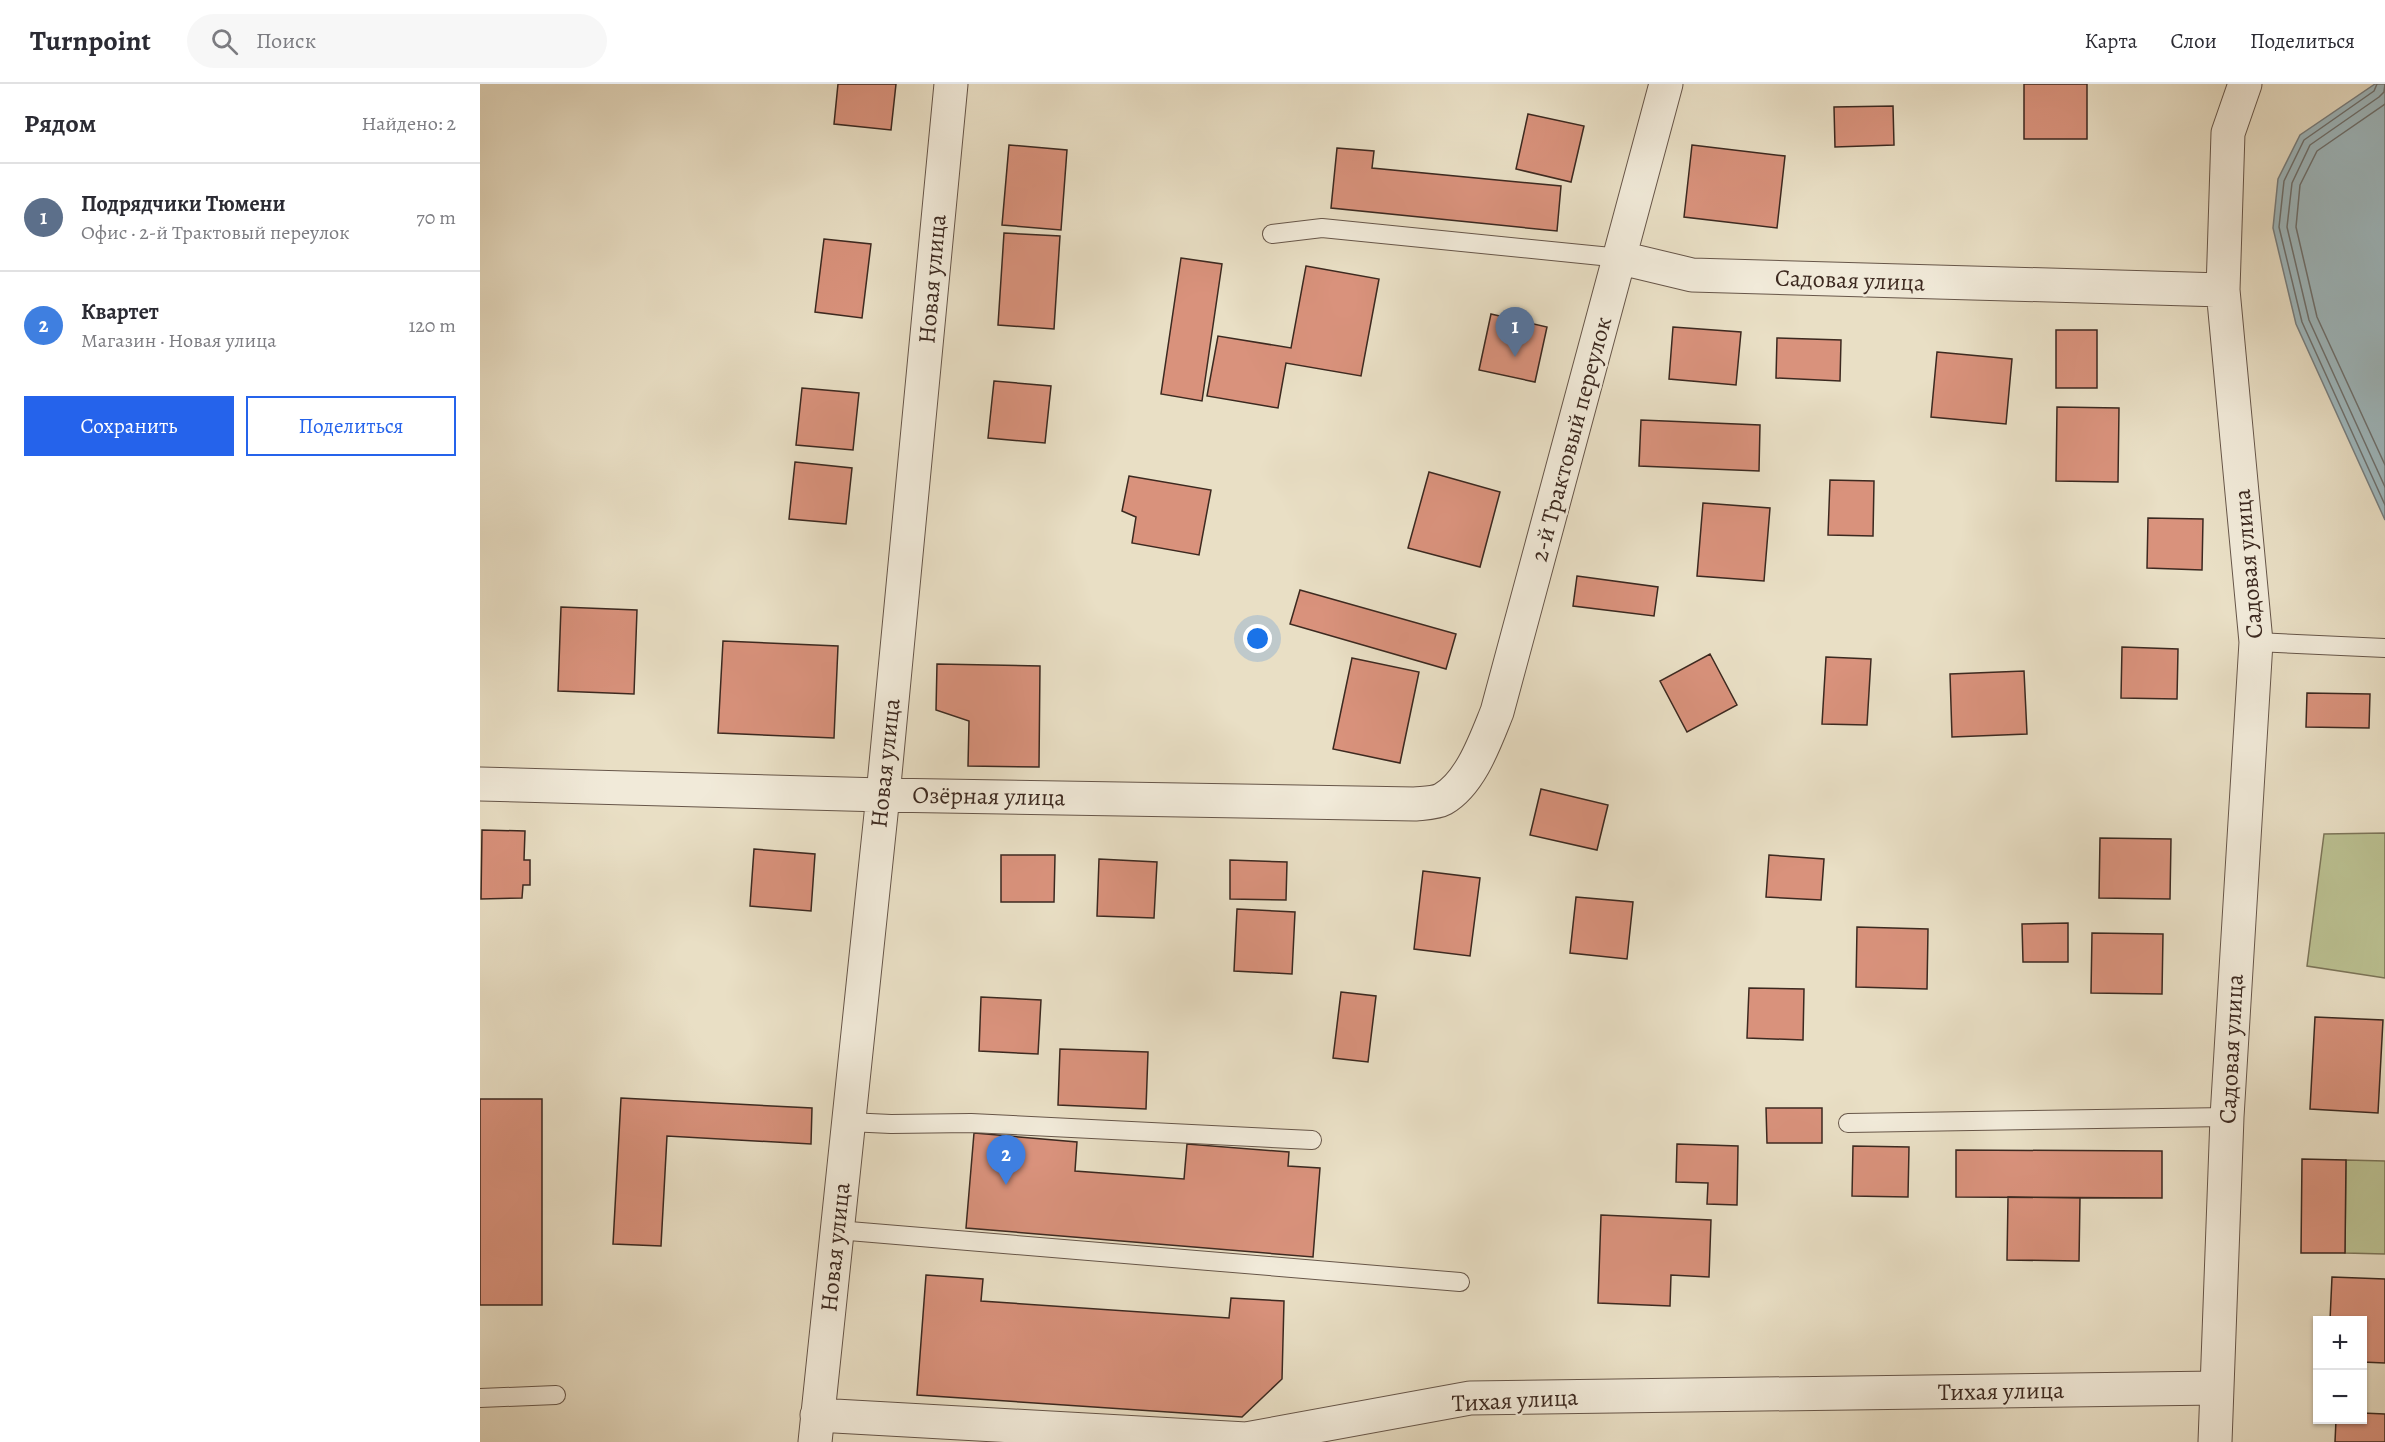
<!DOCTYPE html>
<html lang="ru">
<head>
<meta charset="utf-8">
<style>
  :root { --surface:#fff; --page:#f7f7f7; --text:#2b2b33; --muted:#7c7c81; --line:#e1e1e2; --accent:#2563eb }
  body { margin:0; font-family:Alegreya,serif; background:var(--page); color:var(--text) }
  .controls { position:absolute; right:18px; bottom:18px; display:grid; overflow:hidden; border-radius:0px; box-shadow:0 2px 4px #0004 }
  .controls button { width:54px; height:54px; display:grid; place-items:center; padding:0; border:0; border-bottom:2px solid var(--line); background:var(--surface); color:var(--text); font:30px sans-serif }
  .you { position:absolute; left:778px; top:555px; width:21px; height:21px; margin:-15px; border:4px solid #fff; border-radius:50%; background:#1a73e8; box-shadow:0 0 0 9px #1a73e833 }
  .badge { display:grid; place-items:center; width:39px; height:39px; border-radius:50%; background:var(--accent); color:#fff; font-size:20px; font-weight:700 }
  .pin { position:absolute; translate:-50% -50px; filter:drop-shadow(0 2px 3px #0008) }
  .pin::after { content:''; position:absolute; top:32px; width:21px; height:18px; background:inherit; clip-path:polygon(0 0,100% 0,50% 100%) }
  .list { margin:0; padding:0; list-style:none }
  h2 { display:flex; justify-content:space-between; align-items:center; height:78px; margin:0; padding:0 24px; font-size:26px }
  h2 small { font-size:20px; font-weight:400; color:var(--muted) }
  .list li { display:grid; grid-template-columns:39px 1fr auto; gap:18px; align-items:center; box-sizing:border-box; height:108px; padding:0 24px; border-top:2px solid var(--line) }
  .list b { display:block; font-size:22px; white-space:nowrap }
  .list p { margin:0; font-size:20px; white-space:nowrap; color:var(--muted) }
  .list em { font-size:20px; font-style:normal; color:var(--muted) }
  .actions { display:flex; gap:12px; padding:18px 24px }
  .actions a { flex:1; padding:14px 0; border:2px solid var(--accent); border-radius:0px; text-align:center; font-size:21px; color:var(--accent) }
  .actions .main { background:var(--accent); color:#fff }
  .icon { flex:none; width:33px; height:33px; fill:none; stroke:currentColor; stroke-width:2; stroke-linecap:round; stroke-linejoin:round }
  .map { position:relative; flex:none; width:1905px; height:1358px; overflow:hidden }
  header { display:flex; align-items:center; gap:36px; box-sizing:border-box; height:84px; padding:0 30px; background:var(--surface); border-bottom:2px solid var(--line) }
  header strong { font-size:28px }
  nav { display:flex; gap:33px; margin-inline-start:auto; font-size:21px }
  .search { width:420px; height:54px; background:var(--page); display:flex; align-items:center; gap:15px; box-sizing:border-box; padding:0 21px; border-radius:33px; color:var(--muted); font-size:22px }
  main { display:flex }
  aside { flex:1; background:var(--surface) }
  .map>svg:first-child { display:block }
  .green { fill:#bbc192; stroke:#7c7559; stroke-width:1.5 }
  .water { fill:#9eb9c0; stroke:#777f80; stroke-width:1.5 }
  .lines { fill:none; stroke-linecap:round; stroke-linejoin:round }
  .shore { stroke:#6d7170; stroke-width:1.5 }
  .building { fill:#d9927c; stroke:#3c2920; stroke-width:1.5 }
  .service-casing { stroke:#675649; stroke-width:20 }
  .minor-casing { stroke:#675649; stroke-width:35 }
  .service { stroke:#f1ead9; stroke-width:18 }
  .minor { stroke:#f1ead9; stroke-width:33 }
  .labels { text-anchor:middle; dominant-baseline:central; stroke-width:5; stroke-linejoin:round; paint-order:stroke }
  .street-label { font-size:24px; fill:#3c2920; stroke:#f1ead9 }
</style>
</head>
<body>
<header>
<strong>Turnpoint</strong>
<div class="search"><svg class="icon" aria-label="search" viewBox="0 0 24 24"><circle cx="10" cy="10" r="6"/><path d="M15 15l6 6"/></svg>Поиск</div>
<nav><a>Карта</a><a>Слои</a><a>Поделиться</a></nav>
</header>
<main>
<aside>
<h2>Рядом<small>Найдено: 2</small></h2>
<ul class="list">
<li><span class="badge" style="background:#5c6f8a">1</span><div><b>Подрядчики Тюмени</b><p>Офис · 2-й Трактовый переулок</p></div><em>70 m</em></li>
<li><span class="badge" style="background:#3f7fe0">2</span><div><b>Квартет</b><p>Магазин · Новая улица</p></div><em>120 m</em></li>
</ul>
<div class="actions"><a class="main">Сохранить</a><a>Поделиться</a></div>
</aside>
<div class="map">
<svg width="1905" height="1358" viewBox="0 0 1905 1358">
  <rect width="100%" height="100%" fill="#e9dfc5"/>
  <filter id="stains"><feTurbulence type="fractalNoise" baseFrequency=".00333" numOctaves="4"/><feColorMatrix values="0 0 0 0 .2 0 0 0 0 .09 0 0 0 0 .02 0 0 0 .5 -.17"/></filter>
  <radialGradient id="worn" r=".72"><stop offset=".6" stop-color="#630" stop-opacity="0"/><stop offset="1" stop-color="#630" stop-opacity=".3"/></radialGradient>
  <path class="green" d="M 1905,749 L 1905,894 L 1827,882 L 1844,750 Z
    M 1866,1076 L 1905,1077 L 1905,1170 L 1865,1169 Z"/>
  <path class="water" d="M 1895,0 L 1905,0 L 1905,436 L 1816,240 L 1793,144 L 1798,95 L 1820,51 Z"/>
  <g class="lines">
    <path class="shore" d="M 1897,0 L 1894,7 L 1824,56 L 1804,97 L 1799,143 L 1822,238 L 1905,421
      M 1905,0 L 1904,8 L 1899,13 L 1830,61 L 1812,99 L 1807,143 L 1829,236 L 1905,403
      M 1905,20 L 1837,67 L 1820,101 L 1816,143 L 1837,233 L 1905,381"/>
  </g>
  <path class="building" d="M 358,0 L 416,0 L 411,46 L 354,40 Z
    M 1544,0 L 1607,0 L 1607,55 L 1544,55 Z
    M 1413,22 L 1414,61 L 1355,63 L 1354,23 Z
    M 1048,30 L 1104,42 L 1091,98 L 1036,85 Z
    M 529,61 L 587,66 L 581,146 L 522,141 Z
    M 1212,61 L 1305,72 L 1297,144 L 1204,133 Z
    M 857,64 L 894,67 L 892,84 L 1081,102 L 1077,147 L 851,124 Z
    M 524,149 L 580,152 L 574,245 L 518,241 Z
    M 344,155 L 391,160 L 382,234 L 335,228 Z
    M 701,174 L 742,180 L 722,317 L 681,310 Z
    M 826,182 L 899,195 L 881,292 L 806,279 L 798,324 L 727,312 L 738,252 L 811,264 Z
    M 1011,230 L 1067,243 L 1055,298 L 999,286 Z
    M 1193,243 L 1261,248 L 1256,301 L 1189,295 Z
    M 1576,246 L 1617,246 L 1617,304 L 1576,304 Z
    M 1297,254 L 1361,256 L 1360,297 L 1296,294 Z
    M 1457,268 L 1532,275 L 1526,340 L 1451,333 Z
    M 514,297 L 571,302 L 565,359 L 508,354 Z
    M 322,304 L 379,309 L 373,366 L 316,361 Z
    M 1577,323 L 1639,324 L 1638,398 L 1576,397 Z
    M 1161,336 L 1280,341 L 1279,387 L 1159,382 Z
    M 315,378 L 372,384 L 366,440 L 309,435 Z
    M 949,388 L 1020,408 L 1000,483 L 928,464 Z
    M 649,392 L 731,406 L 719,471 L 652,459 L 656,433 L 642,427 Z
    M 1350,396 L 1394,397 L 1393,452 L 1348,451 Z
    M 1223,419 L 1290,424 L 1284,497 L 1217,492 Z
    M 1668,434 L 1723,435 L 1722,486 L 1667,484 Z
    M 1097,492 L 1178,503 L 1174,532 L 1093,522 Z
    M 820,506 L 976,550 L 966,585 L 810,540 Z
    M 81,523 L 157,526 L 154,610 L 78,607 Z
    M 243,557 L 358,562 L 354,654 L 238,649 Z
    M 1642,563 L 1698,565 L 1697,615 L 1641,614 Z
    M 1230,570 L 1257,621 L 1207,648 L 1180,597 Z
    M 1346,573 L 1391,575 L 1387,641 L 1342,640 Z
    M 872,574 L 939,588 L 920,679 L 853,665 Z
    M 457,580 L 560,582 L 559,683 L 488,682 L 489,637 L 456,626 Z
    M 1544,587 L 1547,650 L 1472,653 L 1470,590 Z
    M 1827,609 L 1890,610 L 1889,644 L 1826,643 Z
    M 1061,705 L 1128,721 L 1117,766 L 1050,751 Z
    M 2,746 L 45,747 L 44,776 L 50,776 L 50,801 L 43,801 L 42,814 L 1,815 Z
    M 1620,754 L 1691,755 L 1690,815 L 1619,814 Z
    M 274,765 L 335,770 L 331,827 L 270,822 Z
    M 521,771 L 575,771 L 574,818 L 521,818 Z
    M 1289,771 L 1344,775 L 1341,816 L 1286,813 Z
    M 619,775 L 677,778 L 674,834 L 617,832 Z
    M 750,776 L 807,778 L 806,816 L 750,815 Z
    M 943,787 L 1000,794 L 990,872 L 934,865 Z
    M 1096,813 L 1153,818 L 1147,875 L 1090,869 Z
    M 757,825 L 815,828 L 812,890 L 754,887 Z
    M 1588,839 L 1588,878 L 1543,878 L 1542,840 Z
    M 1377,843 L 1448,845 L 1447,905 L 1376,903 Z
    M 1612,849 L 1683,850 L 1682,910 L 1611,909 Z
    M 1269,904 L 1324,905 L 1323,956 L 1267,954 Z
    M 861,908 L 896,912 L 888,978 L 853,974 Z
    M 501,913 L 561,916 L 558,970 L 499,967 Z
    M 1835,933 L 1903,936 L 1898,1029 L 1830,1025 Z
    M 580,965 L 668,968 L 666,1025 L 578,1021 Z
    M 141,1014 L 332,1024 L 331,1060 L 187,1052 L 181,1162 L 133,1160 Z
    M 0,1015 L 62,1015 L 62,1221 L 0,1221 Z
    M 1286,1024 L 1342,1024 L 1342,1059 L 1287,1059 Z
    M 494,1049 L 597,1058 L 595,1087 L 704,1095 L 707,1060 L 809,1068 L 808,1082 L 840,1084 L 833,1173 L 486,1144 Z
    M 1197,1060 L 1258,1062 L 1257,1121 L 1227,1120 L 1228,1099 L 1196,1098 Z
    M 1373,1062 L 1429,1063 L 1428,1113 L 1372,1112 Z
    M 1476,1066 L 1682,1067 L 1682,1114 L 1476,1113 Z
    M 1822,1075 L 1866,1076 L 1865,1169 L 1821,1169 Z
    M 1528,1113 L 1600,1114 L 1599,1177 L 1527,1176 Z
    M 1121,1131 L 1231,1136 L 1229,1193 L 1191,1191 L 1190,1222 L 1118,1219 Z
    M 446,1191 L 503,1195 L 501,1217 L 749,1234 L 751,1214 L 804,1217 L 802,1295 L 762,1333 L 437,1311 Z
    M 1852,1193 L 1905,1195 L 1905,1279 L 1882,1278 L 1882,1236 L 1850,1236 Z
    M 1882,1329 L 1905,1330 L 1905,1358 L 1855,1358 L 1856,1336 L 1882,1336 Z"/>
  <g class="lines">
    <defs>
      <path id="service" d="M 792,150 L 842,144 L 1141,174
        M 1776,558 L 1905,564
        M 368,1038 L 411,1040 L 491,1039 L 832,1056
        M 1368,1039 L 1747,1033
        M 357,1146 L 980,1198
        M 0,1314 L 76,1311"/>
      <path id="minor" d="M 1141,174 L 1212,191 L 1743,206 L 1776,558 L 1747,1033 L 1735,1358
        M 1743,206 L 1748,49 L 1765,0
        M 0,700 L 403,711 L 935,720 C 944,719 956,719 963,715 C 991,699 1006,655 1017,628 L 1186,0
        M 337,1331 L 766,1355 L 990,1314 L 1737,1304
        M 335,1358 L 403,711 L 471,0"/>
    </defs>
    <use href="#service" class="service-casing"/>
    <use href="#minor" class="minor-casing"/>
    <use href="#service" class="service"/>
    <use href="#minor" class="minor"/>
  </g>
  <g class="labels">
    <g class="street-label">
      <text transform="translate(452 195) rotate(-85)">Новая улица</text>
      <text transform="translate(1370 196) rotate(2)">Садовая улица</text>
      <text transform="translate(1091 355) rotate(-75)">2-й Трактовый переулок</text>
      <text transform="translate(1768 480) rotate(-95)">Садовая улица</text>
      <text transform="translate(405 679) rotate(-84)">Новая улица</text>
      <text transform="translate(509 712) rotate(1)">Озёрная улица</text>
      <text transform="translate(1751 965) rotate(-87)">Садовая улица</text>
      <text transform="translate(355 1163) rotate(-84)">Новая улица</text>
      <text transform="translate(1521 1307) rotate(-1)">Тихая улица</text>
      <text transform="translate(1035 1316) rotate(-3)">Тихая улица</text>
    </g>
  </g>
  <rect width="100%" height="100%" filter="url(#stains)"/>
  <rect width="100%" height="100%" fill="url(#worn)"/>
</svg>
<div class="controls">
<button>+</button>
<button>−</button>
</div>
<div class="you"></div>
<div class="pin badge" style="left:1035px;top:273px;background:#5c6f8a">1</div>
<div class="pin badge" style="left:526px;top:1101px;background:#3f7fe0">2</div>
</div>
</main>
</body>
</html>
